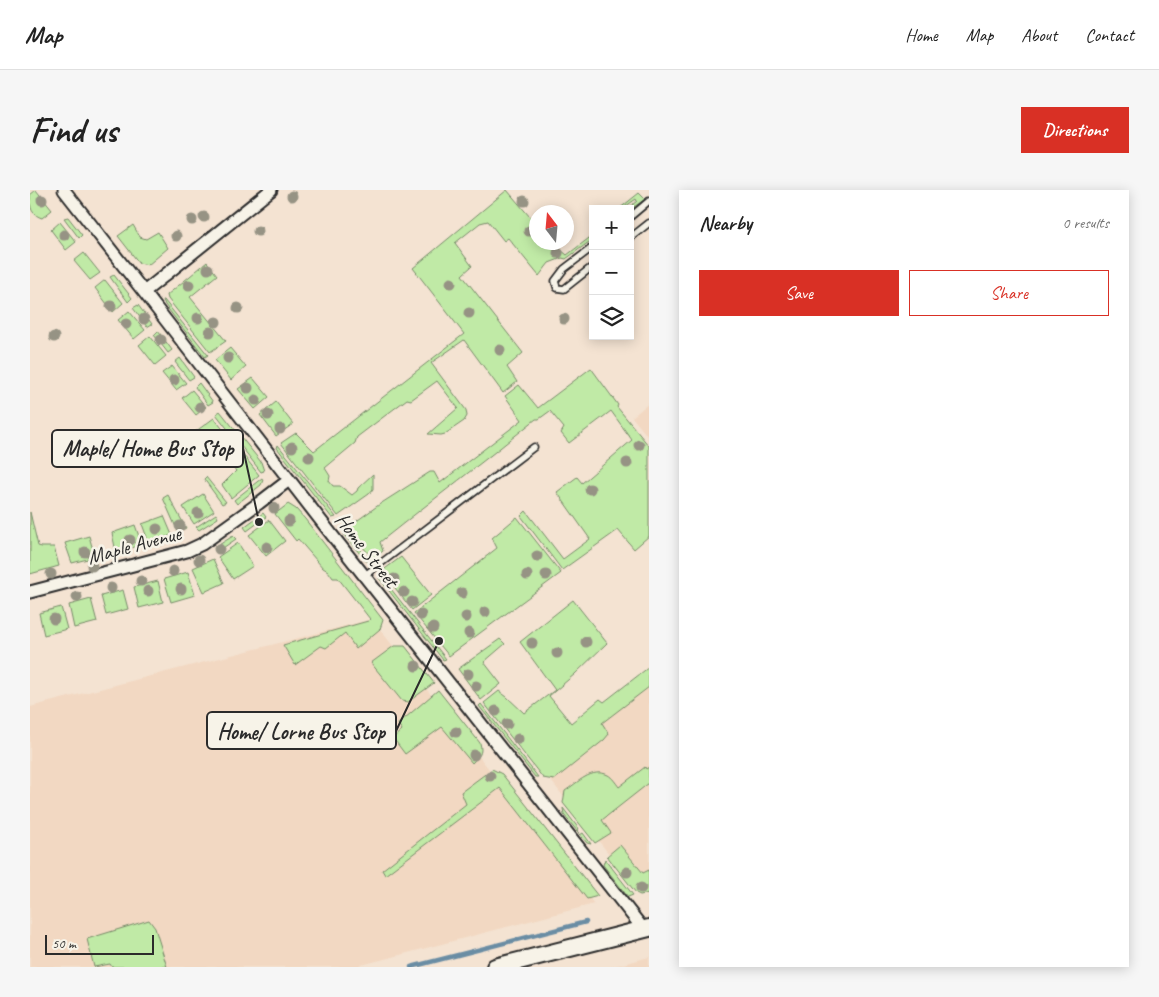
<!DOCTYPE html>
<html lang="en">
<head>
<meta charset="utf-8">
<style>
  :root { --surface:#fff; --page:#f6f6f6; --text:#222; --muted:#767676; --line:#e0e0e0; --accent:#d93025 }
  body { margin:0; font-family:Caveat,sans-serif; background:var(--page); color:var(--text) }
  .controls { position:absolute; right:15px; top:15px; display:grid; overflow:hidden; border-radius:0px; box-shadow:0 2px 12px #0003 }
  .controls button { width:45px; height:45px; display:grid; place-items:center; padding:0; border:0; border-bottom:1px solid var(--line); background:var(--surface); color:var(--text); font:25px sans-serif }
  .compass { position:absolute; left:499px; top:15px; width:45px; height:45px; border-radius:50%; background:var(--surface); box-shadow:0 2px 12px #0003; rotate:344deg }
  .scale { position:absolute; left:15px; bottom:12px; width:109px; box-sizing:border-box; padding-left:5px; border:2px solid #2b2b2b; border-top:0; font-size:14px; line-height:18px; white-space:nowrap; color:#2b2b2b; -webkit-text-stroke:4px #f7f3e8; paint-order:stroke }
  .list { margin:0; padding:0; list-style:none }
  h2 { display:flex; justify-content:space-between; align-items:center; height:65px; margin:0; padding:0 20px; font-size:21px }
  h2 small { font-size:16px; font-weight:400; color:var(--muted) }
  .actions { display:flex; gap:10px; padding:15px 20px }
  .actions a { flex:1; padding:11px 0; border:1px solid var(--accent); border-radius:0px; text-align:center; font-size:18px; color:var(--accent) }
  .actions .main { background:var(--accent); color:#fff }
  .icon { flex:none; width:28px; height:28px; fill:none; stroke:currentColor; stroke-width:2; stroke-linecap:round; stroke-linejoin:round }
  .map { position:relative; flex:none; width:619px; height:777px; overflow:hidden; border-radius:0px }
  header { display:flex; align-items:center; gap:30px; box-sizing:border-box; height:70px; padding:0 25px; background:var(--surface); border-bottom:1px solid var(--line) }
  header strong { font-size:24px }
  nav { display:flex; gap:28px; margin-inline-start:auto; font-size:18px }
  .intro { display:flex; align-items:center; justify-content:space-between; box-sizing:border-box; height:120px; padding:0 30px }
  h1 { margin:0; font-size:35px }
  .button { padding:12px 22px; border-radius:0px; background:var(--accent); color:#fff; font-size:18px; font-weight:700 }
  main { display:flex; gap:30px; padding:0 30px }
  aside { flex:1; background:var(--surface); border-radius:0px; box-shadow:0 2px 12px #0003 }
  .map>svg:first-child { display:block }
  .built { fill:#f2d8c2 }
  .green { fill:#c0eaa6; stroke:#768a68 }
  .lines { fill:none; stroke-linecap:round; stroke-linejoin:round }
  .stream { stroke:#6b8da4; stroke-width:4.5 }
  .service-casing { stroke:#2b2b2b; stroke-width:9 }
  .minor-casing { stroke:#2b2b2b; stroke-width:15 }
  .secondary-casing { stroke:#2b2b2b; stroke-width:20 }
  .service { stroke:#f7f3e8; stroke-width:5.5 }
  .minor { stroke:#f7f3e8; stroke-width:11 }
  .secondary { stroke:#f7f3e8; stroke-width:16 }
  .tree { fill:#969384 }
  .labels { text-anchor:middle; dominant-baseline:central; stroke-width:5; stroke-linejoin:round; paint-order:stroke }
  .street-label { font-size:21px; fill:#2b2b2b; stroke:#f7f3e8 }
  .leader { fill:none; stroke:#2b2b2b; stroke-width:2 }
  .callout-dot { fill:#2b2b2b; stroke:#f7f3e8; stroke-width:2 }
  .callout { fill:#f7f3e8; stroke:#2b2b2b; stroke-width:2 }
  .callout-label { font-size:22px; text-anchor:middle; font-weight:bold; fill:#2b2b2b }
</style>
</head>
<body>
<header>
<strong>Map</strong>
<nav><a>Home</a><a>Map</a><a>About</a><a>Contact</a></nav>
</header>
<div class="intro"><h1>Find us</h1><a class="button">Directions</a></div>
<main>
<div class="map">
<svg width="619" height="777" viewBox="0 0 619 777">
  <rect width="100%" height="100%" fill="#f4e3d2"/>
  <filter id="ink" filterUnits="userSpaceOnUse"><feTurbulence type="fractalNoise" baseFrequency=".02" numOctaves="2"/><feDisplacementMap in="SourceGraphic" scale="10" xChannelSelector="R" yChannelSelector="G"/><feConvolveMatrix kernelMatrix="1 2 1 2 8 2 1 2 1" color-interpolation-filters="sRGB"/></filter>
  <g filter="url(#ink)">
    <path class="built" d="M 619,213 L 619,248 L 602,227 Z
      M 342,429 L 564,714 L 324,777 L 0,777 L 0,517 Z
      M 619,484 L 619,699 L 609,702 L 507,573 Z
      M 619,767 L 619,777 L 582,777 Z"/>
    <path class="green" d="M 6,0 L 22,20 L 12,28 C 0,24 0,16 0,5 Z
      M 477,0 L 506,34 L 507,52 L 523,53 L 537,65 L 563,45 L 563,49 L 536,69 L 532,68 L 519,73 L 509,86 L 478,48 L 474,51 L 458,31 L 450,33 L 425,53 L 442,76 L 432,85 L 493,163 L 477,177 L 487,192 L 473,203 L 434,150 L 401,173 L 436,220 L 437,226 L 434,231 L 415,244 L 411,245 L 398,244 L 428,218 L 407,191 L 381,210 L 377,209 L 327,247 L 325,253 L 295,278 L 300,286 L 299,291 L 303,296 L 310,296 L 322,305 L 327,301 L 328,298 L 343,284 L 343,299 L 339,304 L 308,326 L 251,253 L 266,243 L 284,261 L 434,144 L 383,78 Z
      M 609,3 L 615,9 L 600,20 L 600,19 L 597,19 L 607,11 L 606,9 L 592,19 L 589,19 Z
      M 38,27 L 52,45 L 49,48 L 34,28 Z
      M 30,32 L 46,52 L 36,60 L 21,40 Z
      M 103,35 L 110,47 L 116,49 L 128,42 L 138,58 L 118,75 L 109,73 L 88,46 Z
      M 54,63 L 70,83 L 60,90 L 44,71 Z
      M 177,72 L 187,85 L 160,107 L 196,151 L 180,162 L 138,109 L 137,105 Z
      M 84,85 L 102,108 L 98,112 L 80,87 Z
      M 75,90 L 93,113 L 83,122 L 65,98 Z
      M 133,110 L 134,110 L 178,165 L 175,167 L 135,115 Z
      M 108,115 L 122,134 L 117,137 L 103,118 Z
      M 99,121 L 115,140 L 104,149 L 88,130 Z
      M 128,141 L 142,160 L 138,163 L 124,145 Z
      M 120,146 L 136,166 L 125,175 L 109,155 Z
      M 200,158 L 216,177 L 201,190 L 185,170 Z
      M 150,168 L 164,187 L 159,190 L 145,172 Z
      M 142,176 L 156,193 L 146,200 L 132,183 Z
      M 561,178 L 588,215 L 587,217 L 619,256 L 619,346 L 604,359 L 588,340 L 532,380 L 491,326 L 496,321 L 533,369 L 560,349 L 527,302 L 547,287 L 552,293 L 602,250 L 581,221 L 539,253 L 531,243 L 534,238 L 520,221 L 509,229 L 506,229 C 455,271 402,310 350,352 L 353,361 L 343,369 L 317,338 L 350,314 L 400,282 L 404,282 L 410,293 L 492,230 L 475,206 L 489,195 L 508,218 Z
      M 223,188 L 239,207 L 225,219 L 208,199 Z
      M 169,193 L 183,212 L 178,215 L 165,197 Z
      M 162,200 L 176,217 L 166,225 L 152,208 Z
      M 246,212 L 263,234 L 246,246 L 230,225 Z
      M 190,221 L 231,272 L 234,281 L 231,282 L 186,224 Z
      M 184,228 L 229,285 L 201,308 L 192,295 L 206,281 L 186,253 L 184,254 L 179,248 L 165,258 L 158,247 Z
      M 248,255 L 306,327 L 302,328 L 247,258 Z
      M 176,287 L 196,312 L 192,314 L 174,289 Z
      M 232,288 L 233,290 L 231,295 L 207,314 L 204,310 Z
      M 173,304 L 184,321 L 164,334 L 153,317 Z
      M 138,305 L 156,338 L 148,342 L 133,308 Z
      M 258,314 L 266,319 L 275,329 L 353,430 L 350,439 L 326,459 L 315,443 L 296,458 L 291,456 L 265,475 L 253,455 L 338,431 L 340,429 L 308,388 L 303,388 L 298,381 L 293,378 L 268,349 L 266,351 L 245,324 Z
      M 0,322 L 8,356 L 12,357 L 24,357 L 29,376 L 0,384 Z
      M 233,323 L 236,327 L 217,341 L 214,337 Z
      M 186,324 L 188,328 L 169,340 L 166,337 Z
      M 134,326 L 142,345 L 119,353 L 112,334 Z
      M 487,327 L 531,383 L 419,466 L 384,423 L 467,358 L 462,348 Z
      M 239,330 L 255,351 L 236,366 L 219,345 Z
      M 105,335 L 112,355 L 86,362 L 82,343 Z
      M 315,341 L 340,371 L 336,371 L 314,345 Z
      M 59,346 L 65,367 L 42,373 L 35,353 Z
      M 203,346 L 206,349 L 187,362 L 184,358 Z
      M 208,353 L 223,376 L 203,389 L 188,367 Z
      M 371,367 L 401,405 L 382,420 L 352,381 Z
      M 183,369 L 194,393 L 174,402 L 163,378 Z
      M 158,382 L 165,405 L 141,412 L 134,389 Z
      M 350,385 L 416,469 L 413,470 L 349,388 Z
      M 128,391 L 133,412 L 109,418 L 104,397 Z
      M 93,400 L 98,419 L 76,425 L 71,406 Z
      M 61,409 L 67,432 L 44,438 L 39,415 Z
      M 543,410 L 577,453 L 545,484 L 519,506 L 541,533 L 570,509 L 574,512 L 619,477 L 619,497 L 572,533 L 579,544 L 574,550 L 524,590 L 513,588 L 454,513 L 469,501 L 477,507 L 494,523 L 525,500 L 490,452 Z
      M 31,417 L 37,439 L 14,445 L 9,423 Z
      M 470,449 L 475,454 L 454,472 L 471,494 L 451,510 L 428,479 Z
      M 364,456 L 375,456 L 404,493 L 378,512 L 372,511 L 341,473 Z
      M 408,500 L 450,553 C 453,564 449,566 442,573 L 412,537 L 375,564 L 363,548 L 372,540 L 368,534 Z
      M 451,514 L 508,587 L 505,587 L 449,516 Z
      M 615,577 L 616,579 L 619,577 L 619,593 L 572,630 L 581,643 L 565,653 L 533,613 L 535,601 C 547,593 562,577 578,585 C 582,587 586,593 589,597 Z
      M 462,579 L 472,584 L 568,706 L 557,709 L 470,598 L 355,685 L 352,680 L 436,614 L 431,602 Z
      M 533,618 L 549,639 L 547,640 L 550,645 L 553,643 L 561,654 L 557,653 L 534,625 Z
      M 590,655 L 613,683 L 619,680 L 619,703 L 610,705 L 606,703 L 577,666 Z
      M 575,669 L 603,705 L 598,707 L 573,675 Z
      M 119,730 L 125,738 L 137,777 L 82,777 L 80,774 L 64,777 L 57,749 Z"/>
    <g class="lines">
      <path class="stream" d="M 381,777 L 556,732"/>
      <defs>
        <path id="service" d="M 600,27 L 619,11
          M 600,48 L 619,33
          M 563,57 L 534,79 L 525,91 L 527,98 L 534,99 L 563,76
          M 334,386 L 504,257"/>
        <path id="minor" d="M 34,0 L 117,106 L 302,345 L 614,740
          M 114,102 L 241,0
          M 0,402 L 157,361 L 172,354 L 229,313 L 259,290"/>
        <path id="secondary" d="M 465,777 L 619,738"/>
      </defs>
      <use href="#service" class="service-casing"/>
      <use href="#minor" class="minor-casing"/>
      <use href="#secondary" class="secondary-casing"/>
      <use href="#service" class="service"/>
      <use href="#minor" class="minor"/>
      <use href="#secondary" class="secondary"/>
    </g>
    <g class="tree">
      <circle cx="262" cy="6" r="5.5"/>
      <circle cx="12" cy="10" r="5.5"/>
      <circle cx="494" cy="11" r="5.5"/>
      <circle cx="174" cy="27" r="5.5"/>
      <circle cx="162" cy="30" r="5.5"/>
      <circle cx="228" cy="41" r="5.5"/>
      <circle cx="499" cy="41" r="5.5"/>
      <circle cx="34" cy="45" r="5.5"/>
      <circle cx="146" cy="46" r="5.5"/>
      <circle cx="528" cy="63" r="5.5"/>
      <circle cx="178" cy="79" r="5.5"/>
      <circle cx="421" cy="93" r="5.5"/>
      <circle cx="159" cy="95" r="5.5"/>
      <circle cx="81" cy="116" r="5.5"/>
      <circle cx="208" cy="118" r="5.5"/>
      <circle cx="439" cy="123" r="5.5"/>
      <circle cx="168" cy="128" r="5.5"/>
      <circle cx="114" cy="129" r="5.5"/>
      <circle cx="534" cy="129" r="5.5"/>
      <circle cx="186" cy="132" r="5.5"/>
      <circle cx="96" cy="134" r="5.5"/>
      <circle cx="180" cy="142" r="5.5"/>
      <circle cx="24" cy="147" r="5.5"/>
      <circle cx="131" cy="150" r="5.5"/>
      <circle cx="470" cy="160" r="5.5"/>
      <circle cx="198" cy="168" r="5.5"/>
      <circle cx="144" cy="190" r="5.5"/>
      <circle cx="218" cy="198" r="5.5"/>
      <circle cx="226" cy="210" r="5.5"/>
      <circle cx="170" cy="217" r="5.5"/>
      <circle cx="238" cy="225" r="5.5"/>
      <circle cx="250" cy="239" r="5.5"/>
      <circle cx="609" cy="255" r="5.5"/>
      <circle cx="262" cy="257" r="5.5"/>
      <circle cx="279" cy="267" r="5.5"/>
      <circle cx="597" cy="273" r="5.5"/>
      <circle cx="560" cy="299" r="5.5"/>
      <circle cx="244" cy="318" r="5.5"/>
      <circle cx="168" cy="323" r="5.5"/>
      <circle cx="259" cy="331" r="5.5"/>
      <circle cx="150" cy="336" r="5.5"/>
      <circle cx="127" cy="339" r="5.5"/>
      <circle cx="100" cy="350" r="5.5"/>
      <circle cx="237" cy="357" r="5.5"/>
      <circle cx="189" cy="359" r="5.5"/>
      <circle cx="55" cy="362" r="5.5"/>
      <circle cx="507" cy="366" r="5.5"/>
      <circle cx="169" cy="370" r="5.5"/>
      <circle cx="62" cy="376" r="5.5"/>
      <circle cx="143" cy="381" r="5.5"/>
      <circle cx="21" cy="384" r="5.5"/>
      <circle cx="497" cy="385" r="5.5"/>
      <circle cx="516" cy="385" r="5.5"/>
      <circle cx="364" cy="389" r="5.5"/>
      <circle cx="111" cy="391" r="5.5"/>
      <circle cx="81" cy="398" r="5.5"/>
      <circle cx="151" cy="399" r="5.5"/>
      <circle cx="118" cy="401" r="5.5"/>
      <circle cx="374" cy="402" r="5.5"/>
      <circle cx="432" cy="403" r="5.5"/>
      <circle cx="47" cy="407" r="5.5"/>
      <circle cx="382" cy="412" r="5.5"/>
      <circle cx="455" cy="422" r="5.5"/>
      <circle cx="391" cy="425" r="5.5"/>
      <circle cx="436" cy="427" r="5.5"/>
      <circle cx="24" cy="429" r="5.5"/>
      <circle cx="403" cy="438" r="5.5"/>
      <circle cx="439" cy="443" r="5.5"/>
      <circle cx="556" cy="452" r="5.5"/>
      <circle cx="502" cy="453" r="5.5"/>
      <circle cx="527" cy="463" r="5.5"/>
      <circle cx="386" cy="476" r="5.5"/>
      <circle cx="438" cy="484" r="5.5"/>
      <circle cx="446" cy="496" r="5.5"/>
      <circle cx="466" cy="521" r="5.5"/>
      <circle cx="477" cy="534" r="5.5"/>
      <circle cx="426" cy="542" r="5.5"/>
      <circle cx="488" cy="549" r="5.5"/>
      <circle cx="444" cy="565" r="5.5"/>
      <circle cx="460" cy="586" r="5.5"/>
      <circle cx="597" cy="682" r="5.5"/>
      <circle cx="611" cy="698" r="5.5"/>
    </g>
  </g>
  <g class="labels">
    <g class="street-label">
      <text transform="translate(104 355) rotate(-15)">Maple Avenue</text>
      <text transform="translate(337 360) rotate(52)">Home Street</text>
    </g>
  </g>
  <path class="leader" d="M229 332L213 258M409 451L366 541"/>
  <g class="callout-dot">
    <circle cx="229" cy="332" r="5"/>
    <circle cx="409" cy="451" r="5"/>
  </g>
  <g class="callout">
    <rect x="22" y="240" width="191" height="37" rx="5"/>
    <rect x="177" y="522" width="189" height="37" rx="5"/>
  </g>
  <g class="callout-label">
    <text x="118" y="266">Maple/ Home Bus Stop</text>
    <text x="271" y="549">Home/ Lorne Bus Stop</text>
  </g>
</svg>
<div class="controls">
<button>+</button>
<button>−</button>
<button><svg class="icon" aria-label="layers" viewBox="0 0 24 24"><path d="M12 4l9 5-9 5-9-5zM3 14l9 5 9-5"/></svg></button>
</div>
<svg class="compass" viewBox="-18 -18 36 36"><path d="M0-13l5 13h-10z" fill="#e53935"/><path d="M0 13l5-13h-10z" fill="#767676"/></svg>
<div class="scale">50 m</div>
</div>
<aside>
<h2>Nearby<small>0 results</small></h2>
<ul class="list">
</ul>
<div class="actions"><a class="main">Save</a><a>Share</a></div>
</aside>
</main>
</body>
</html>
